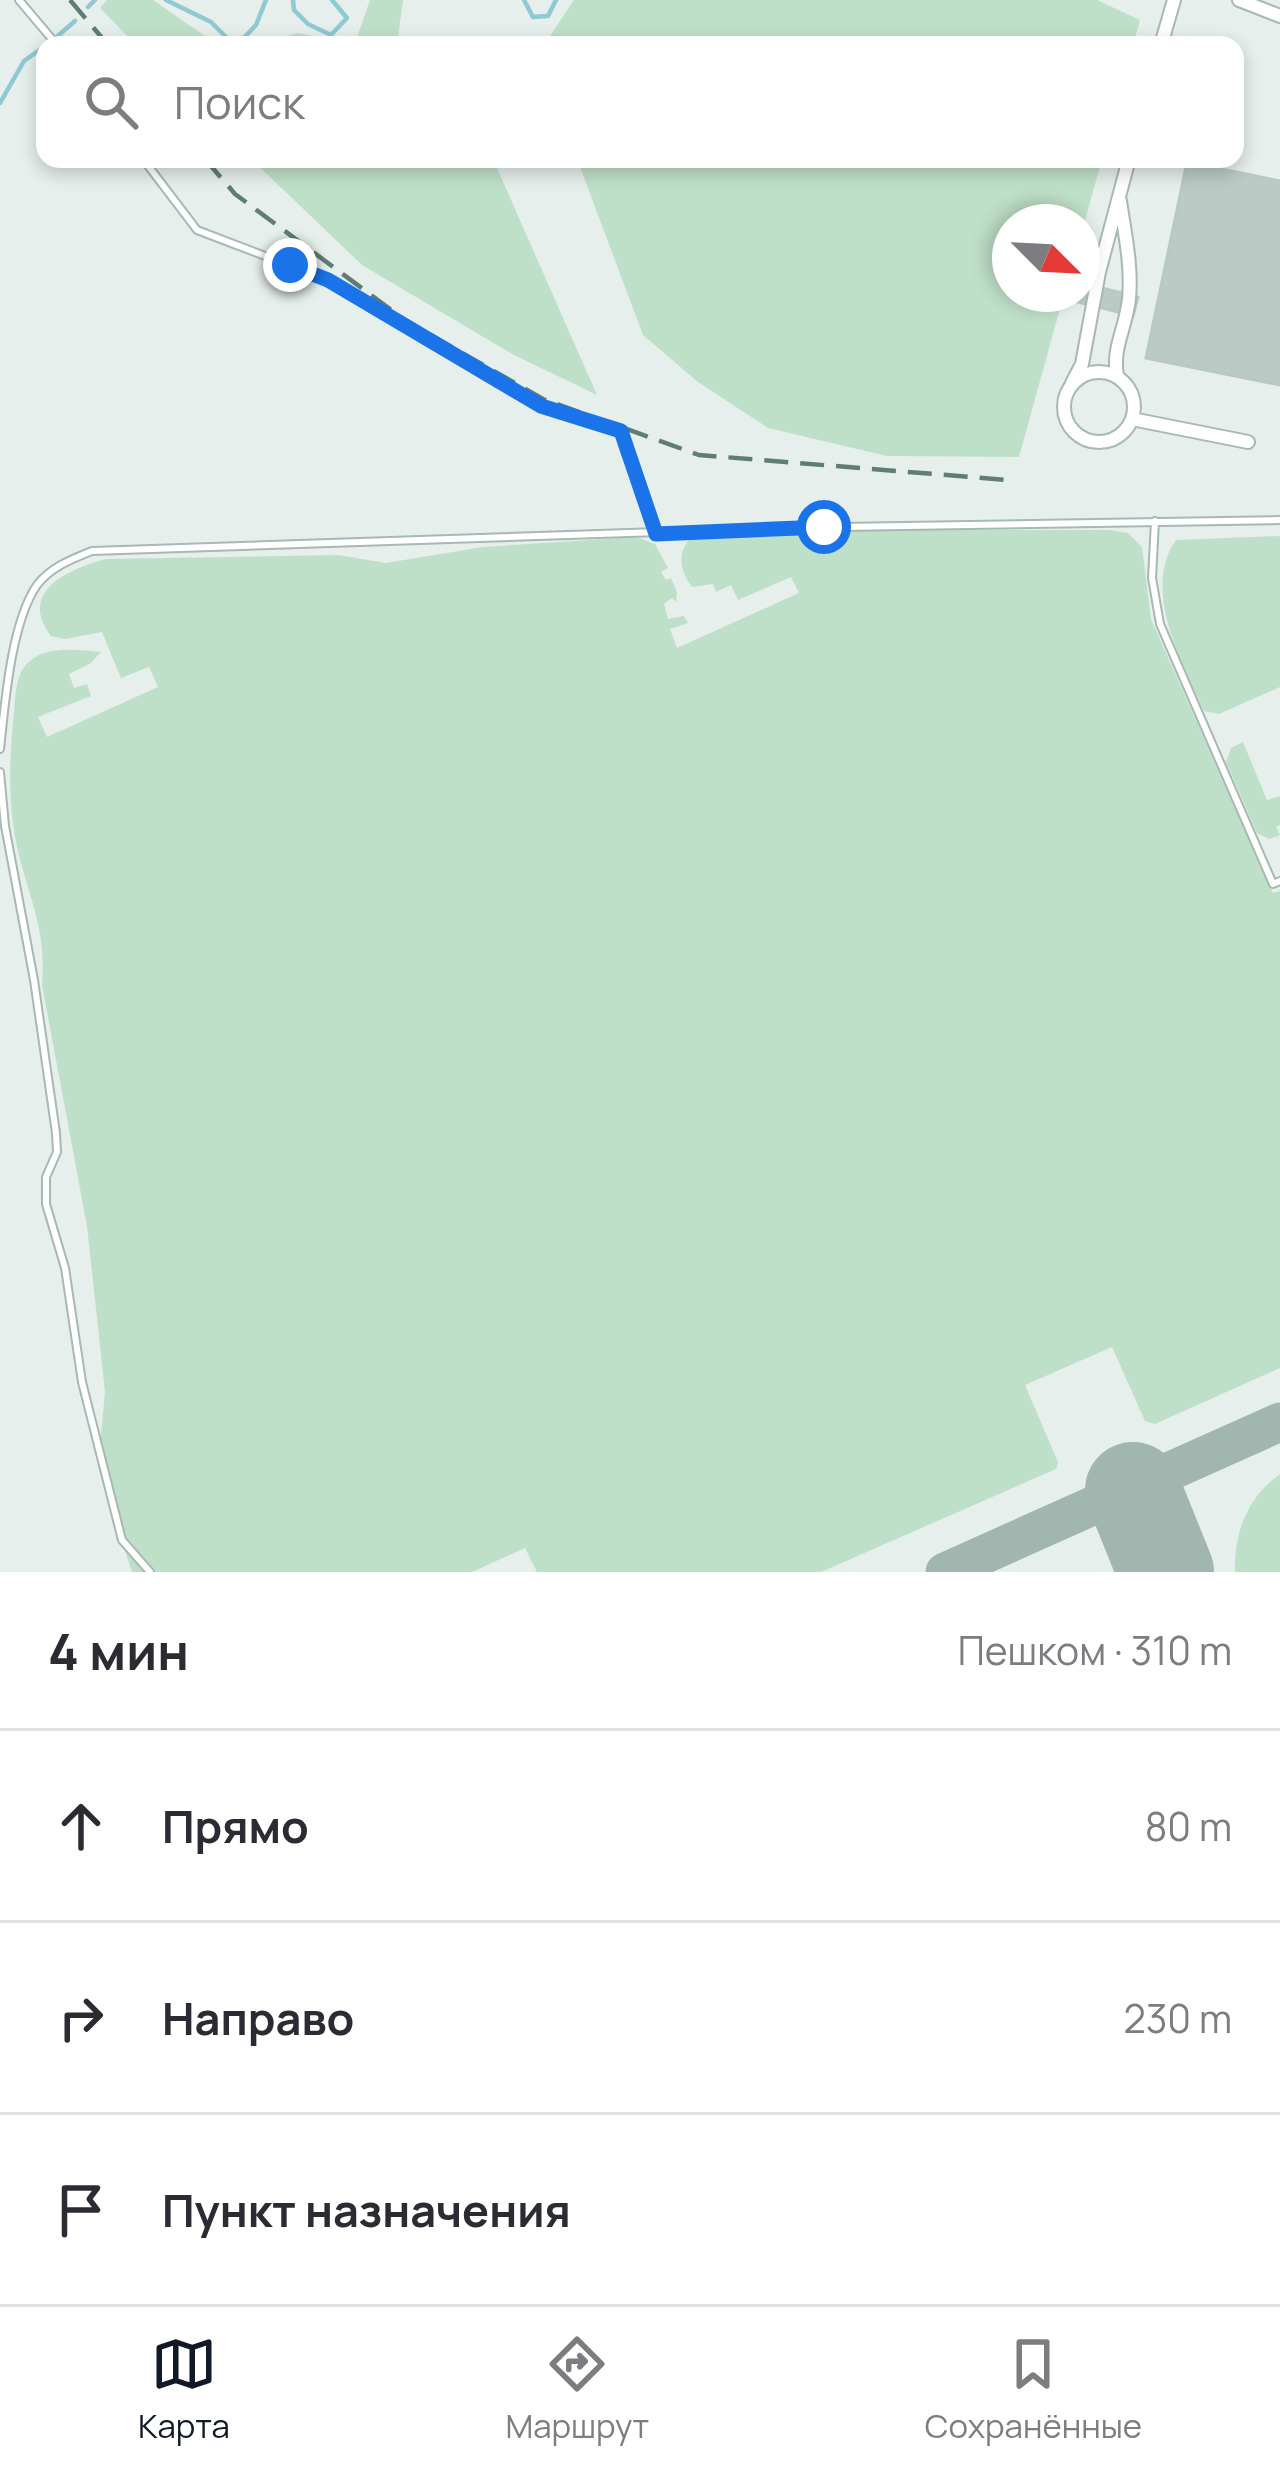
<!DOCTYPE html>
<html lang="ru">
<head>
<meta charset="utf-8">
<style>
  :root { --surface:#fff; --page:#f2f2f3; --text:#2b2b33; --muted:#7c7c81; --line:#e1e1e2; --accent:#111827 }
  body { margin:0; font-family:Manrope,sans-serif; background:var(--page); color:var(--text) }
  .compass { position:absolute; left:992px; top:204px; width:108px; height:108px; border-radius:50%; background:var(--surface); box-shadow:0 6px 18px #0003; rotate:114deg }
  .stop { position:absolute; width:36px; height:36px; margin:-27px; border:9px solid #1a73e8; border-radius:50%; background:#fff }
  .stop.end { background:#1a73e8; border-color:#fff; box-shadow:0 3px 12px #0008 }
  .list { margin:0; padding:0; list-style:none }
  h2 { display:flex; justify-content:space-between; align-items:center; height:156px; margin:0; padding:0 48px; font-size:51px }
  h2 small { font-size:39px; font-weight:400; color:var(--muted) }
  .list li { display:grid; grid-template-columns:78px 1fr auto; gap:36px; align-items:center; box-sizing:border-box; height:192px; padding:0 48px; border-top:3px solid var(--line) }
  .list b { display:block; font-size:45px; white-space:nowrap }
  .list em { font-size:39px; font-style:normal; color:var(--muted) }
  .icon { flex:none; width:66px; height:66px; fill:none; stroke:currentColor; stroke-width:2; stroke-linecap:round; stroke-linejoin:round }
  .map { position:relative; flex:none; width:1280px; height:1572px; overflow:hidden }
  .search { position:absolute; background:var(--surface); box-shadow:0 6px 18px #0003; left:36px; right:36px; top:36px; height:132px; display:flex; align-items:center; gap:30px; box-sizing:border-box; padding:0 42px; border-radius:24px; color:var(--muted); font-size:45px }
  .sheet { height:732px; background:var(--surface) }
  nav { display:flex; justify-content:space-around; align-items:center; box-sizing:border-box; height:168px; border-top:3px solid var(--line); background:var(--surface); font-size:33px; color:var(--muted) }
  nav a { display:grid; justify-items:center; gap:6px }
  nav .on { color:var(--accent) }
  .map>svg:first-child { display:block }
  .green { fill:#bfe0c8 }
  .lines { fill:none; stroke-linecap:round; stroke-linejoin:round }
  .stream { stroke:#8ec9d4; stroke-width:4.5 }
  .taxiway { stroke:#a2b6b0; stroke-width:39 }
  .runway { stroke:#a2b6b0; stroke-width:96 }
  .building { fill:#bbcac4; stroke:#b8c9c2; stroke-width:3 }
  .service-casing { stroke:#a8b8b2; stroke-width:10 }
  .minor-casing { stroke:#a8b8b2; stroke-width:16 }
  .service { stroke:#fff; stroke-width:6 }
  .minor { stroke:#fff; stroke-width:12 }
  .rail { stroke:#5f7d75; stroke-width:4.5; stroke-dasharray:24 12; stroke-linecap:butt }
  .route { stroke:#1a73e8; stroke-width:15 }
</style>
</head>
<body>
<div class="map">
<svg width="1280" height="1572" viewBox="0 0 1280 1572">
  <rect width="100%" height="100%" fill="#e6efeb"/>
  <path class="green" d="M 107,0 L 153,0 L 218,45 L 136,45 L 100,8 Z
    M 370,0 L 403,0 L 398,38 L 403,45 L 261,45 L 297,33 L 355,43 Z
    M 574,0 L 1097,0 L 1140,20 L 1133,45 L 544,45 Z
    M 251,159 L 493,159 L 597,395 L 514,355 L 362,265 Z
    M 577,159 L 1102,159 L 1082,231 L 1082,222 L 1010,222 L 1010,294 L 1064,294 L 1019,457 L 887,456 L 768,428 L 698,382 L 643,335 Z
    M 710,530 L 1109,530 L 1128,533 L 1142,547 L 1151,619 L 1273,893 L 1280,891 L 1280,1368 L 1155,1424 L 1145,1421 L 1112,1347 L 1025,1385 L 1058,1462 L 1056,1469 L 821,1572 L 537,1572 L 525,1548 L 472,1572 L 132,1572 L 98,1467 L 105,1392 L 87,1226 L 42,985 C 46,933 33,908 20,859 C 7,810 9,761 14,712 C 16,694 15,673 30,661 C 48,645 80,650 101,652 L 91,663 L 69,674 L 74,688 L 87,684 L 91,696 L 38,717 L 47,737 L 158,687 L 149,667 L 121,678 L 102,632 L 65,639 L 51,636 C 17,591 69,569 106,559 L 338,555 L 386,563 L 483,547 L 636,537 L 655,544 L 668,568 L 661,572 L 666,580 L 671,578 L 677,592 L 676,602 L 672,598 L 664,604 L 668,619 L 684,616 L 688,623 L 670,629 L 677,648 L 799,593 L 791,577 L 738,600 L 731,585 L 716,592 L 713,584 L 692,587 C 678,568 677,551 694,534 Z
    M 1280,536 L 1280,687 L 1219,714 L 1204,711 C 1182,662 1141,590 1176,540 Z
    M 1243,742 L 1267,800 L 1280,796 L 1280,825 L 1276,827 L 1280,835 L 1269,839 L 1257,833 L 1226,762 L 1231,748 Z
    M 1280,1474 L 1280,1572 L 1235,1572 C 1234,1532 1247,1498 1280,1474 Z"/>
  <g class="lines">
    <path class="stream" d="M 166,0 L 211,22 L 234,45
      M 293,0 L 294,10 L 308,24 L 331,35 L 347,18 L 332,0
      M 524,0 L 533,17 L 548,16 L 556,0
      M 88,7 L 95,0
      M 52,41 L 75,21
      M 237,45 L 256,25 L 266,0
      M 0,103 L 24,61 L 45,46"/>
    <path class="taxiway" d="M 945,1572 L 1280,1422"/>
    <path class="runway" d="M 1133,1490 L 1166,1572"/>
  </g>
  <path class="building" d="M 1187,162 L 1280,181 L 1280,385 L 1146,358 Z
    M 1082,283 L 1138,297 L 1133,316 L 1078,302 Z"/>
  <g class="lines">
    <defs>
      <path id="service" d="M 19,0 L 57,45
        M 143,159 L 197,230 L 328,280 L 541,406 L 621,431 L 656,533
        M 1155,521 L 1152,578 L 1160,624 L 1273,884 L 1280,881
        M 0,749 C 5,703 11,623 37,585 C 51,567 72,559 92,551 L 776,528 L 1280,520
        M 0,772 L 5,826 L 34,980 L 56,1133 L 57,1152 L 46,1177 L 46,1204 L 65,1268 L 82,1382 L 122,1540 L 150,1572"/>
      <path id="minor" d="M 1239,0 L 1280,16
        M 1161,45 L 1174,0
        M1064 407a35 35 0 1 1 70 0a35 35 0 1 1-70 0Z
        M 1117,376 C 1112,347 1126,328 1129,299 C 1132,265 1125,235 1120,201
        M 1072,383 L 1082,364 L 1099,272 L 1129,159
        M 1132,419 L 1248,442"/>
    </defs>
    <use href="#service" class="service-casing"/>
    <use href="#minor" class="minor-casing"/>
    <use href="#service" class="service"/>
    <use href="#minor" class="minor"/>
    <path class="rail" d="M 70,0 L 108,45
      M 205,159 L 235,194 L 406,321 L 543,399 L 699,455 L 1008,480"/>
  </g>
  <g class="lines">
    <path class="route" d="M 290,265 L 328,280 L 541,406 L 621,431 L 656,534 L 824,527"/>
  </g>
</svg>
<svg class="compass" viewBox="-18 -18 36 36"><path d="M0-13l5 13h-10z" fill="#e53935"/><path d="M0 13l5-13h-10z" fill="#7c7c81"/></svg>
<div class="stop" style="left:824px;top:527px"></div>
<div class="stop end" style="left:290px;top:265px"></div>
<div class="search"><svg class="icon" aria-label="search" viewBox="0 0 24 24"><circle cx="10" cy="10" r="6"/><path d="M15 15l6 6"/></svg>Поиск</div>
</div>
<section class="sheet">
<h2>4 мин<small>Пешком · 310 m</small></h2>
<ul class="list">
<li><svg class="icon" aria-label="ahead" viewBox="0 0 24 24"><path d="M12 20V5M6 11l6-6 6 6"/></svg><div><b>Прямо</b></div><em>80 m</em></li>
<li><svg class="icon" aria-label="right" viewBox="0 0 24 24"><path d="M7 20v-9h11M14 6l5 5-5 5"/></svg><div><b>Направо</b></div><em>230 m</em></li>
<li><svg class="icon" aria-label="arrive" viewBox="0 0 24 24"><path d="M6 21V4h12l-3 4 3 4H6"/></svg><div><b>Пункт назначения</b></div></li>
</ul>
</section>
<nav>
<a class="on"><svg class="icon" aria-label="map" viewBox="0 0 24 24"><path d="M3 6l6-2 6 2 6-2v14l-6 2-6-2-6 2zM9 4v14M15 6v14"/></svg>Карта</a>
<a><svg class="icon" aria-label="directions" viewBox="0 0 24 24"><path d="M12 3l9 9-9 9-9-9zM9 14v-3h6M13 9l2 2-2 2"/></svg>Маршрут</a>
<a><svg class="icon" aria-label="saved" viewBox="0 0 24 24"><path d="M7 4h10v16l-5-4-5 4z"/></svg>Сохранённые</a>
</nav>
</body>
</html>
